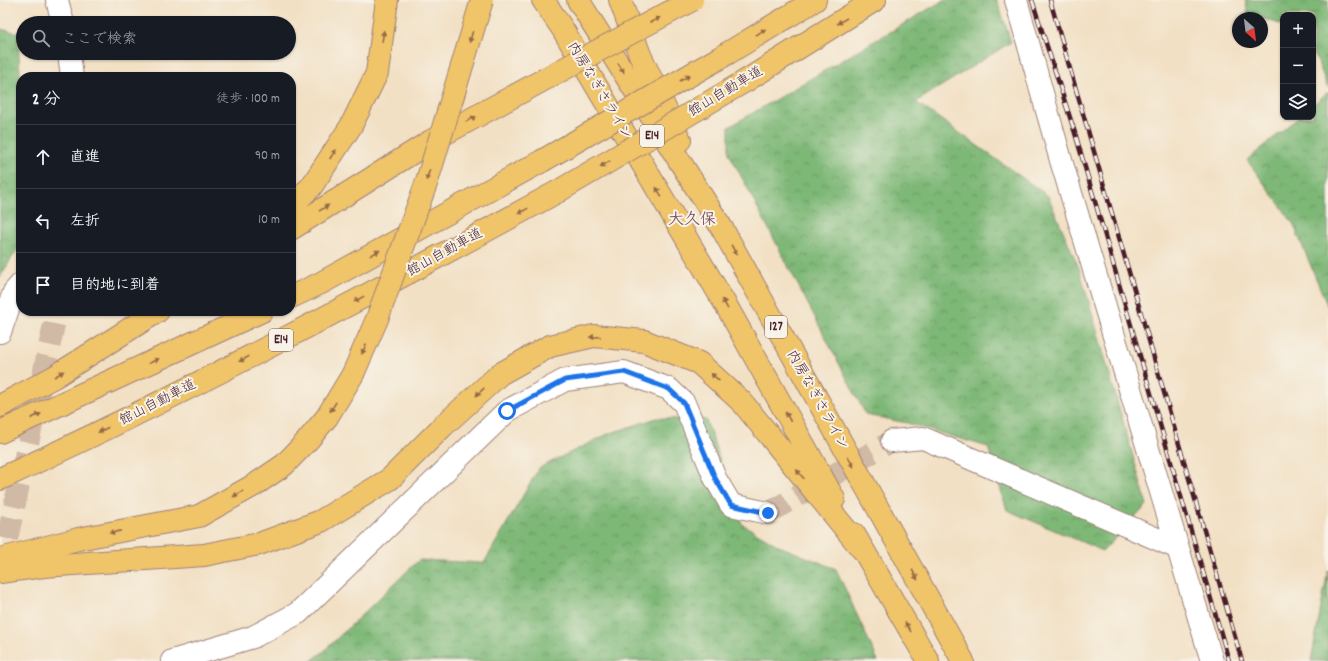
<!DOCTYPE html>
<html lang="ja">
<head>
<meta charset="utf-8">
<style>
  :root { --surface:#171b24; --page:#242831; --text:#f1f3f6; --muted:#9ea1a6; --line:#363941 }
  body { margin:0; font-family:Dekko,"Klee One",sans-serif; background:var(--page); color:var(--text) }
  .controls { position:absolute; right:12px; top:12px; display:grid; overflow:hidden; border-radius:8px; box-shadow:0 1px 3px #0004 }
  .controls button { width:36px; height:36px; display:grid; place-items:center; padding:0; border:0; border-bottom:1px solid var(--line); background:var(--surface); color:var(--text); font:20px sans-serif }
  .compass { position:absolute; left:1232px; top:12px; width:36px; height:36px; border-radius:50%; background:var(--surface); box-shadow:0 1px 3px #0004; rotate:152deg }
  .stop { position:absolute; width:12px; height:12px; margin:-9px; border:3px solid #1a73e8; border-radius:50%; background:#fff }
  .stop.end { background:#1a73e8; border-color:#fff; box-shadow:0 1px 4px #0008 }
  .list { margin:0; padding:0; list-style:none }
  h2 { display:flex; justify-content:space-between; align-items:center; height:52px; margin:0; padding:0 16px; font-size:17px }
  h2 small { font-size:13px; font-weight:400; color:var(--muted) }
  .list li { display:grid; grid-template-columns:26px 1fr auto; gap:12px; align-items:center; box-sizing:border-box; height:64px; padding:0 16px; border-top:1px solid var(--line) }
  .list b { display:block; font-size:15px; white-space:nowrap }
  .list em { font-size:13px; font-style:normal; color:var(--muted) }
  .icon { flex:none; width:22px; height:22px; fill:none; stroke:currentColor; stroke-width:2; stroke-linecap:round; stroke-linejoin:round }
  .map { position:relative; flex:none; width:1328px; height:661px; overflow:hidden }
  .search { position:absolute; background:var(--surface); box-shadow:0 1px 3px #0004; left:16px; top:16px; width:280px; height:44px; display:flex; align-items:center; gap:10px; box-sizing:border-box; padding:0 14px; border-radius:22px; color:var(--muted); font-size:15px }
  .panel { position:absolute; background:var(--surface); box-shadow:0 1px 3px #0004; left:16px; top:72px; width:280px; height:244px; border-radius:16px }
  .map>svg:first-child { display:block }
  .forest { fill:url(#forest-crowns); stroke:#646c51 }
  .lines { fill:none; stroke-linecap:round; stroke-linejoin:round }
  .minor-tunnel { stroke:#d0b9a5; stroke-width:22; stroke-dasharray:22 11; stroke-linecap:butt }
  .minor-casing { stroke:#9e8078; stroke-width:24 }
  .highway-casing { stroke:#9e8078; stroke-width:24 }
  .minor { stroke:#fff; stroke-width:22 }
  .highway { stroke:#f0c469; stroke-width:22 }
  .rail-casing { stroke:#4a1f2b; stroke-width:4.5 }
  .rail { stroke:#f7f3e8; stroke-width:3; stroke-dasharray:9; stroke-linecap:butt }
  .highway-bridge-casing { stroke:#9e8078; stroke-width:24; stroke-linecap:butt }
  .highway-bridge { stroke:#f0c469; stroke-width:22 }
  .oneway { fill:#956947 }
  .route { stroke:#1a73e8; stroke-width:5 }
  .labels { text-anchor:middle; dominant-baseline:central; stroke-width:4; stroke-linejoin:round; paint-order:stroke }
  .shield { fill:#f7f3e8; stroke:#7e5f64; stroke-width:1 }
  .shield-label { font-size:13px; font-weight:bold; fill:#4a1f2b }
  .street-label { font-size:14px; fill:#4a1f2b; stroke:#f7f3e8 }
  .quarter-label { font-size:16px; font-weight:bold; fill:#805363; stroke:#f7f3e8 }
</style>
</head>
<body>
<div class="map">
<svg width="1328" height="661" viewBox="0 0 1328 661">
  <defs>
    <pattern id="forest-crowns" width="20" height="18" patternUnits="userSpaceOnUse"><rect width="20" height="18" fill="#7eb877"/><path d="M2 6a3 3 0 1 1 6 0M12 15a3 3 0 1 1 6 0" fill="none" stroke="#699562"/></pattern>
  </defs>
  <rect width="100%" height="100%" fill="#f7f3e8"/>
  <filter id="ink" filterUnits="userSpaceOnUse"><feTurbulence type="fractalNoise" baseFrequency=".025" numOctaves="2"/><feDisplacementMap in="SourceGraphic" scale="8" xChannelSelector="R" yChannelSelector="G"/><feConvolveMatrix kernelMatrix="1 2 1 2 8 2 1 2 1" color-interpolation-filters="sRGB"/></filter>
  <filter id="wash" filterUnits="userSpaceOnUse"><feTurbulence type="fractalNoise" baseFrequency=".012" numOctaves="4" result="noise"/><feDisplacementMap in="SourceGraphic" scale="16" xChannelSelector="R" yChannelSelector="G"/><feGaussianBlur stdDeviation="0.9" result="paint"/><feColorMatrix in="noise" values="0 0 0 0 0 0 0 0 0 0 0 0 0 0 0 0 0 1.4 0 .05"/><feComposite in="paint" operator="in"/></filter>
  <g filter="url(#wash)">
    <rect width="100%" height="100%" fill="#f2e0c4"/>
    <path class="forest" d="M 944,0 L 997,0 L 1011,42 L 916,102 L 1048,196 L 1079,268 L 1147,505 L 1103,551 L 1007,510 L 988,447 L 907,423 L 866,415 L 729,153 L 729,127 Z
      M 1245,0 L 1328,0 L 1328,88 L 1313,50 L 1313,15 L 1283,15 L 1283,25 L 1248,14 Z
      M 0,29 L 18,33 L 21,97 L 21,243 L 0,277 Z
      M 1328,92 L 1328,307 L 1293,223 L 1247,160 L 1299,117 L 1313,117 L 1313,105 Z
      M 657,418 L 706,420 L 742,524 L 779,546 L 836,569 L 878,661 L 311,661 L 323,652 L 419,560 L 484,563 L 539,468 L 608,434 Z
      M 1328,570 L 1328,661 L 1311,661 Z"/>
  </g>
  <g filter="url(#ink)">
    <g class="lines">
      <path class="minor-tunnel" d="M 768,513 L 892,441
        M 0,571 L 57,311"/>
      <defs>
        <path id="minor" d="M 57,0 L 63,23
          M 1016,0 L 1060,157 L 1212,661
          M 69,53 L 72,77
          M 0,332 L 14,292 L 21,284
          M 892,441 L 923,438 L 1178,548
          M 172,661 L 253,637 L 298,613 L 507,411 L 565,380 L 624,372 L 669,389 L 684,403 L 715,478 L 731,505 L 768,513"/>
        <path id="highway" d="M 543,0 L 562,28 L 727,307 L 834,499
          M 578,0 L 723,230 L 963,661
          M 620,0 L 640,55 L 680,140
          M 728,53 L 815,0
          M 747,80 L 875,0
          M 291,206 L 311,187 L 351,126 L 377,73 L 387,0
          M 291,229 L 431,141 L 547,78
          M 291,297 L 321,283 L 542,161
          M 0,406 L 54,377 L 158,311
          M 0,432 L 262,311
          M 0,479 C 190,392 374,292 557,192
          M 854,534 L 928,661
          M 0,559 L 78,539 L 199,516 L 256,484 L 284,465 L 308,440 L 327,417 L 353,374
          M 0,572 L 44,566 L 204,555 L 259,544 L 321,521 L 390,479 L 443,426 L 500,374 L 550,346 L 594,336 L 644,341 L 699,363 L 742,402 L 861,548"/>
      </defs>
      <use href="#minor" class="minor-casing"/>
      <use href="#highway" class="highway-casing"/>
      <use href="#minor" class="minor"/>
      <use href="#highway" class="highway"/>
      <defs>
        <path id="rail" d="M 1032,0 L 1075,133 L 1229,661
          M 1050,0 L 1242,661"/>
      </defs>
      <use href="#rail" class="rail-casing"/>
      <use href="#rail" class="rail"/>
      <defs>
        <path id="highway-bridge" d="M 547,78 L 692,0
          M 542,161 L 728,53
          M 557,192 L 747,80
          M 353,374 L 377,319 L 427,181 L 482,0"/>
      </defs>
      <use href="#highway-bridge" class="highway-bridge-casing"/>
      <use href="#highway-bridge" class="highway-bridge"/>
    </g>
    <defs><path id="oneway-solid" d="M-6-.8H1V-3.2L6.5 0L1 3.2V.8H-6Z"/></defs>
    <g class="oneway">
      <use href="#oneway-solid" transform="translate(655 20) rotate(-28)"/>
      <use href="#oneway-solid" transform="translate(842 21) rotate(148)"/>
      <use href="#oneway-solid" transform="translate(761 32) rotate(-31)"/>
      <use href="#oneway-solid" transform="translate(383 36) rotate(-81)"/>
      <use href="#oneway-solid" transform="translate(471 37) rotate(107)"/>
      <use href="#oneway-solid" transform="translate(621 68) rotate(58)"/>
      <use href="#oneway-solid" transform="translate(685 78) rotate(-30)"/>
      <use href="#oneway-solid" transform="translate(471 119) rotate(-28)"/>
      <use href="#oneway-solid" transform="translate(333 154) rotate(-57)"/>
      <use href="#oneway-solid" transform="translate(605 164) rotate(149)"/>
      <use href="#oneway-solid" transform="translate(428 175) rotate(108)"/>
      <use href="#oneway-solid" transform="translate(659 192) rotate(-121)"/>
      <use href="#oneway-solid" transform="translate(324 208) rotate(-32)"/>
      <use href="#oneway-solid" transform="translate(523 211) rotate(151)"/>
      <use href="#oneway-solid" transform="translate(734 250) rotate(61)"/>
      <use href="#oneway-solid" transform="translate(375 253) rotate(-29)"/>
      <use href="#oneway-solid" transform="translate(359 299) rotate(151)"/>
      <use href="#oneway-solid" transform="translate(725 304) rotate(-120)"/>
      <use href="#oneway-solid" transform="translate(595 337) rotate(177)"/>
      <use href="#oneway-solid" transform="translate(364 349) rotate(114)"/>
      <use href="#oneway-solid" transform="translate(244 359) rotate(153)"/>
      <use href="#oneway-solid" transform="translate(154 361) rotate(-25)"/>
      <use href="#oneway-solid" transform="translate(59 374) rotate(-32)"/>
      <use href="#oneway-solid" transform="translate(715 377) rotate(-138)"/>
      <use href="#oneway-solid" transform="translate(480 392) rotate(137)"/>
      <use href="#oneway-solid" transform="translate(333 407) rotate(122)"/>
      <use href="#oneway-solid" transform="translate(36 416) rotate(-24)"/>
      <use href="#oneway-solid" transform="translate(788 417) rotate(-119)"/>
      <use href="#oneway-solid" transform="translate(103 430) rotate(153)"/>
      <use href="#oneway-solid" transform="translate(851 462) rotate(61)"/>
      <use href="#oneway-solid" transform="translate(800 474) rotate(-130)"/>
      <use href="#oneway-solid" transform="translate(238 494) rotate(151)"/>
      <use href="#oneway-solid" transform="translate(115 532) rotate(169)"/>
      <use href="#oneway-solid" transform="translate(915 575) rotate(61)"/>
      <use href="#oneway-solid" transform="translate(908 627) rotate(-121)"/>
    </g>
  </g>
  <g class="lines" filter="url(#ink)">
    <path class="route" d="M 507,411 L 565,380 L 624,372 L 669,389 L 684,403 L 715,478 L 731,505 L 768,513"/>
  </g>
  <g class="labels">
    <g class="shield">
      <rect x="640" y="125" width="24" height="22" rx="3"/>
      <rect x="765" y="316" width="22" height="22" rx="3"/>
      <rect x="269" y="329" width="24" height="22" rx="3"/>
    </g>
    <g class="shield-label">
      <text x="652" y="136">E14</text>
      <text x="776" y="327">127</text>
      <text x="281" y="340">E14</text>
    </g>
    <g class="street-label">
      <text transform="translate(599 91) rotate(59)">内房なぎさライン</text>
      <text transform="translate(726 92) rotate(-31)">館山自動車道</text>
      <text transform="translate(445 253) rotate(-29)">館山自動車道</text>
      <text transform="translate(817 400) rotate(61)">内房なぎさライン</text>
      <text transform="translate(158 403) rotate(-27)">館山自動車道</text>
    </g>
    <g class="quarter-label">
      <text x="692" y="220">大久保</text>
    </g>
  </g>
</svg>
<div class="controls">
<button>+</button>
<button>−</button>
<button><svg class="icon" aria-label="layers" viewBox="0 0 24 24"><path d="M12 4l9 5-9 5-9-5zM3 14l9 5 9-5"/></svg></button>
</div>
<svg class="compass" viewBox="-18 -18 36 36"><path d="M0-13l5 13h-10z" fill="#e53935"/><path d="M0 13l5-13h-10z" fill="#9ea1a6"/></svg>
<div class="stop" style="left:507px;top:411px"></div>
<div class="stop end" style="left:768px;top:513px"></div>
<div class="search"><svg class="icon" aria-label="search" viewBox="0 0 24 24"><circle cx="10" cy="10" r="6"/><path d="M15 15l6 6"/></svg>ここで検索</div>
<section class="panel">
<h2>2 分<small>徒歩 · 100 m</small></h2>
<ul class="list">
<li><svg class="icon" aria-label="ahead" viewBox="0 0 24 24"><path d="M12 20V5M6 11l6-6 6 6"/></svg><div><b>直進</b></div><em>90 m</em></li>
<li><svg class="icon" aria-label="left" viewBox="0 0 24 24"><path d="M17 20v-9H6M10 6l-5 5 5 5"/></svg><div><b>左折</b></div><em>10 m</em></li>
<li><svg class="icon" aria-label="arrive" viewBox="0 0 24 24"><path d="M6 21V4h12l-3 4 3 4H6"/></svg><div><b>目的地に到着</b></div></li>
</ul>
</section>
</div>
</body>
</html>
